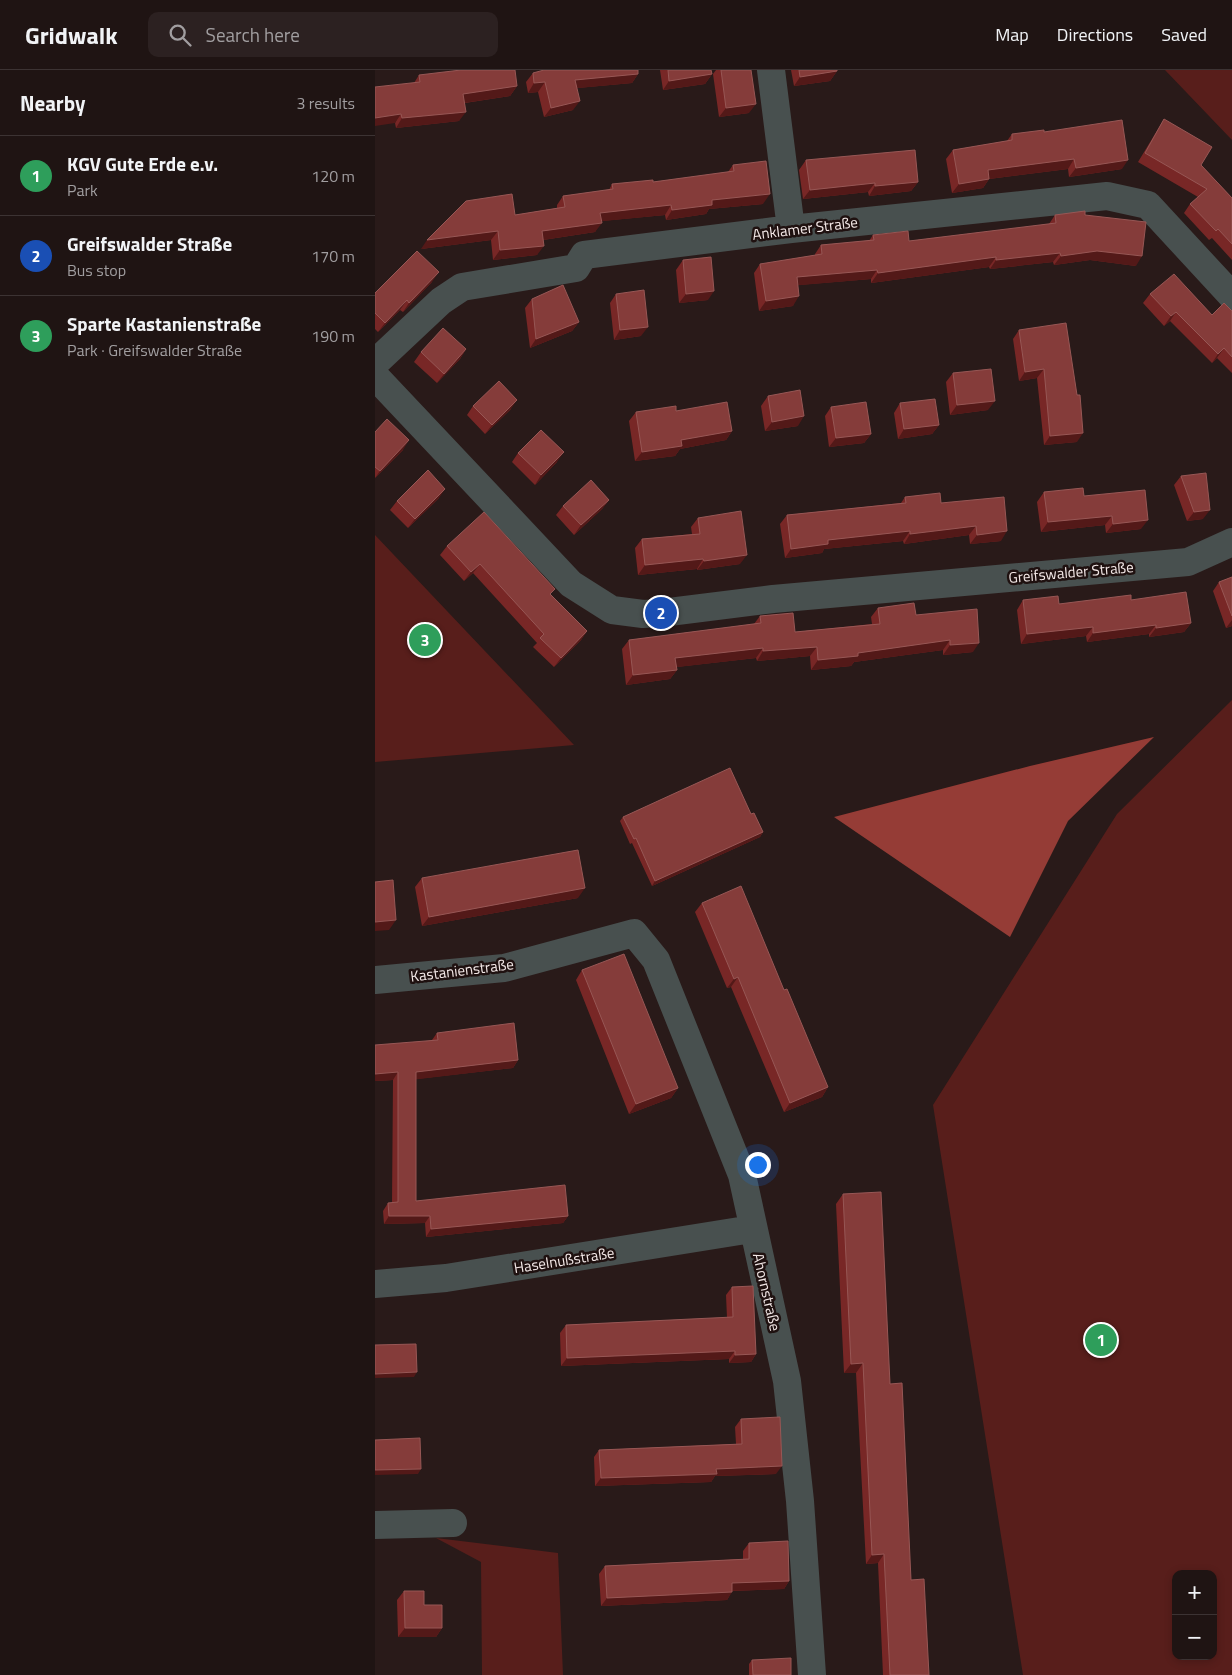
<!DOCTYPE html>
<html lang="en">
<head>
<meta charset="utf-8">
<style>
  :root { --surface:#1f1413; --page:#2c2121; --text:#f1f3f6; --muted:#a19ea0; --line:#3c3333; --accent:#2563eb }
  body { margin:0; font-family:"Titillium Web",sans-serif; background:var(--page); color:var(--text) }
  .controls { position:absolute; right:15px; bottom:15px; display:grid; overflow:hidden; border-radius:10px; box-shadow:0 2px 8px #0003 }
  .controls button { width:45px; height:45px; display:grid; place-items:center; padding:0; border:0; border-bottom:1px solid var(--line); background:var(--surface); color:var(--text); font:25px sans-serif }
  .you { position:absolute; left:382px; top:1094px; width:18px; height:18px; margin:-12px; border:4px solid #fff; border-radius:50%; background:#1a73e8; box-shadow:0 0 0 8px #1a73e833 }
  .badge { display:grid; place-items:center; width:32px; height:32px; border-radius:50%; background:var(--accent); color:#fff; font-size:16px; font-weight:700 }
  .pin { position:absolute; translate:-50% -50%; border:2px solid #fff; box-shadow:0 1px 5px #0006 }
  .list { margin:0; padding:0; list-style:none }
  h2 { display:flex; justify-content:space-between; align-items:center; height:65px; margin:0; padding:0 20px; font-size:21px }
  h2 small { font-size:16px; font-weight:400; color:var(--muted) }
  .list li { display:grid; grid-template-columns:32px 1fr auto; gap:15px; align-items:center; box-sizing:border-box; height:80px; padding:0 20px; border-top:1px solid var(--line) }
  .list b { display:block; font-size:19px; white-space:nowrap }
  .list p { margin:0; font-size:16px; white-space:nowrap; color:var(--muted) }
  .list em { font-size:16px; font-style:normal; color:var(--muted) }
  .icon { flex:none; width:28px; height:28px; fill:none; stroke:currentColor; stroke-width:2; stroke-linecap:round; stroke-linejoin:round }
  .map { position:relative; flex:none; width:857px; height:1605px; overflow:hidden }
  header { display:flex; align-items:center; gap:30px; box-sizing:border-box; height:70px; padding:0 25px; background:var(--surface); border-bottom:1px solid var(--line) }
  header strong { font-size:24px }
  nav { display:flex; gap:28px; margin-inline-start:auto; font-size:18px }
  .search { width:350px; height:45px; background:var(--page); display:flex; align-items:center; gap:12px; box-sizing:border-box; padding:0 18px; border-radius:10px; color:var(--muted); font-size:19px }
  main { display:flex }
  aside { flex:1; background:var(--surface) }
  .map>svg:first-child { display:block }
  .green { fill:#581e1b; fill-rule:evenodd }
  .water { fill:#953c36 }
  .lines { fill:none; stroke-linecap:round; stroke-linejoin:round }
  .minor { stroke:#48504f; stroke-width:28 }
  .wall { fill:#782726 }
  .shaded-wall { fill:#531918 }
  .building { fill:#853c3a; stroke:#975755 }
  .labels { text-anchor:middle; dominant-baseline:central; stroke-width:5; stroke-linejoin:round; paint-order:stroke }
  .street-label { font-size:15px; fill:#f3e8e7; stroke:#1f1110 }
</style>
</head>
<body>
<header>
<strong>Gridwalk</strong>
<div class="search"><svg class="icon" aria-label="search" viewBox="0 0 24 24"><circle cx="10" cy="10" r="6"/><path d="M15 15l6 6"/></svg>Search here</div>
<nav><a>Map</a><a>Directions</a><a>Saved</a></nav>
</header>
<main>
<aside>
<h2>Nearby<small>3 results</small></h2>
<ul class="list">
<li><span class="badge" style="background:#2e9e5b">1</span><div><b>KGV Gute Erde e.v.</b><p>Park</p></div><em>120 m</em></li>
<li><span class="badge" style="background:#1a4fb4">2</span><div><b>Greifswalder Straße</b><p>Bus stop</p></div><em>170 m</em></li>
<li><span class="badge" style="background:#2e9e5b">3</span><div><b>Sparte Kastanienstraße</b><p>Park · Greifswalder Straße</p></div><em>190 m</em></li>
</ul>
</aside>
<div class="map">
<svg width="857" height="1605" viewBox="0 0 857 1605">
  <rect width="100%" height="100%" fill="#291a19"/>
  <path class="green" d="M 790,0 L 857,0 L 857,70 Z
    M 0,465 L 199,675 L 0,692 Z
    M 857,630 L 857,1605 L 648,1605 L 558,1035 L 742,744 ZM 801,1504 L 838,1504 L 838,1586 L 801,1586 Z
    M 61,1468 L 183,1483 L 188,1605 L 107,1605 L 106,1492 Z"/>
  <path class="water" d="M 779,667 L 693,751 L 635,867 L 459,747 L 655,696 Z"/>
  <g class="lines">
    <path class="minor" d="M 396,0 L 416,159
      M 0,293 L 66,231 L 87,217 L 201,198 L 209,185 L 416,159 L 732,126 L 773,135 L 857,226
      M 0,306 L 196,514 L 237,540 L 268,544 L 286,543 L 398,529 L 813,492 L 857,472
      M 0,910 L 129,898 L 259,863 L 281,890 L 367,1105 L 412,1311 L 425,1431 L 437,1605
      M 0,1214 L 71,1208 L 377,1159
      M 0,1455 L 78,1453"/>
  </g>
  <path class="wall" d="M 285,0 L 336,0 L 337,4 L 330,14 L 288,20 Z
    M 341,0 L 376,0 L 374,43 L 344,47 L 338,4 Z
    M 416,0 L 462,0 L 462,1 L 455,11 L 419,16 Z
    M 158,3 L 263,4 L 257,13 L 202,18 L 198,40 L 169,47 L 163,22 L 153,23 L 151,12 Z
    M 44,5 L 142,16 L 135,26 L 90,33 L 84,51 L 21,58 L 20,53 L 39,13 Z
    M 789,49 L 826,95 L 857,128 L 857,190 L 837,168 L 834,170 L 809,143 L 815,134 L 823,127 L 763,92 L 783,59 Z
    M 669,62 L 747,99 L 694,107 L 693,99 L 614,109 L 608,118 L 577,123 L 571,89 L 578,80 L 632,71 L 637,64 Z
    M 431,90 L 543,112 L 536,121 L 494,126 L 493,122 L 428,129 L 424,100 Z
    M 358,95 L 388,134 L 334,139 L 331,144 L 291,150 L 290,145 L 226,151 L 220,162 L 168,170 L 162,185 L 118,190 L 116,170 L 46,179 L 140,145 L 182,138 L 182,135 L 188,126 L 234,120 L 237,114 L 278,112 L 353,102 Z
    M 680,145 L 710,145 L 761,196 L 715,190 L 679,195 L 678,192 L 615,199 L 614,197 L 496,213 L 496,209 L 423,215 L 418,236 L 384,241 L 379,203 L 385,194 L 440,185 L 440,184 L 446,175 L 494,171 L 498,165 L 534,171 L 674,154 Z
    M 308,190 L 333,230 L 304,233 L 301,200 Z
    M 57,212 L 28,242 L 25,240 L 3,262 L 0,259 L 0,223 Z
    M 241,224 L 266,266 L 239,270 L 235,233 Z
    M 775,224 L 837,245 L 857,241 L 857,303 L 842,288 L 837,293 L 795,251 L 789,256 L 768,233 Z
    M 157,229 L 204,252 L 197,261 L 155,278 L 150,238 Z
    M 644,260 L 702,325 L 702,372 L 669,375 L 662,308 L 644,311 L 638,269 Z
    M 91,279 L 85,289 L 62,313 L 39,292 L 46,282 Z
    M 578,303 L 613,340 L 575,345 L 571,312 Z
    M 393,326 L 423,356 L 390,361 L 386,336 Z
    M 525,333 L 564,355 L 557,364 L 523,369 L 519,343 Z
    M 98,336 L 136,339 L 110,364 L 92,345 Z
    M 456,337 L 496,364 L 489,373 L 454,377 L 450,346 Z
    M 301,341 L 357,361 L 351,370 L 305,379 L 300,386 L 260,391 L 254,351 L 261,342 Z
    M 0,362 L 28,380 L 0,408 Z
    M 143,383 L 182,392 L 160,415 L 137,392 Z
    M 806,406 L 828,449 L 812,451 L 799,415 Z
    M 669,422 L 709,426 L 766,459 L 731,463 L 730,455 L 666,462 L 662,432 Z
    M 530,427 L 566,433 L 626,471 L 595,474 L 594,465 L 529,474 L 528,471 L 449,479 L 447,483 L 410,488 L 405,454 L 412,445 L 526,433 Z
    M 64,428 L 33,458 L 15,440 L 22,431 Z
    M 234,430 L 227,439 L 199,465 L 181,445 L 188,436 Z
    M 323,448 L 365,494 L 322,500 L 322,499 L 263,505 L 260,478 L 267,469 L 317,464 L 316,457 Z
    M 72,476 L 176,525 L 212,561 L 206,570 L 179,597 L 158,577 L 162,573 L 98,503 L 89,511 L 65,485 Z
    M 857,507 L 857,556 L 851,558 L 838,521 L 844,512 Z
    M 648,530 L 684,534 L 756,530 L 816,553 L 809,562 L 774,567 L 774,564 L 712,572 L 711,566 L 646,574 L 642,540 Z
    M 503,538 L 541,545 L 598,582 L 568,585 L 568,580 L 479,592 L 476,596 L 436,600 L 435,586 L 382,591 L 381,588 L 301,597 L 302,600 L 295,609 L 251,615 L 247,579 L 254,570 L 379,554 L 385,546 L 420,562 L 497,554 L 496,547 Z
    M 376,744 L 388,762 L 385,767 L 277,816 L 257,773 L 255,774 L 245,751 L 248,747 Z
    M 47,808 L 203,828 L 47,856 L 40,817 Z
    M 327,833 L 409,920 L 453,1017 L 447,1027 L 409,1042 L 356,917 L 352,918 L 320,842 Z
    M 207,900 L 303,1018 L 296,1028 L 254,1044 L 201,910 Z
    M 62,963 L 143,990 L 138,998 L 41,1009 L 41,1131 L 193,1146 L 188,1153 L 51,1167 L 50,1153 L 9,1154 L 8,1141 L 13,1133 L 17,1133 L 18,1010 L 0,1011 L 57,970 Z
    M 468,1124 L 515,1314 L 536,1510 L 554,1605 L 508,1605 L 503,1493 L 491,1494 L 481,1303 L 469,1303 L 461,1134 Z
    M 357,1217 L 381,1284 L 376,1292 L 354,1293 L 354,1289 L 186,1296 L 185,1263 L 191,1255 L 352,1248 L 351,1225 Z
    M 366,1349 L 401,1404 L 340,1406 L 336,1412 L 220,1416 L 219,1387 L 224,1380 L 361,1374 L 360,1357 Z
    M 374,1473 L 414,1511 L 409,1519 L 357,1521 L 352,1530 L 226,1536 L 224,1504 L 230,1496 L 368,1489 L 368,1481 Z
    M 29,1521 L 49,1535 L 67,1558 L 61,1567 L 23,1567 L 22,1530 Z
    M 377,1590 L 416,1605 L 374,1605 L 374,1594 Z"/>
  <path class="shaded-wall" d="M 462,1 L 455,11 L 419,16 L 425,7 Z
    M 263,4 L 257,13 L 193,19 L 200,10 Z
    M 337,4 L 330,14 L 288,20 L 294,11 Z
    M 170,12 L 163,22 L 153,23 L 159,13 Z
    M 142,16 L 135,26 L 82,34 L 88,24 Z
    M 205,31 L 198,40 L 169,47 L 176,38 Z
    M 381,34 L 374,43 L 344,47 L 351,38 Z
    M 91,42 L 84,51 L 21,58 L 27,48 Z
    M 26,44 L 20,53 L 0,56 L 0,48 Z
    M 699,89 L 693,99 L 606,110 L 613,100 Z
    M 753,90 L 747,99 L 694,107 L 701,98 Z
    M 614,109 L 608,118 L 577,123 L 584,114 Z
    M 543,112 L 536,121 L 494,126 L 500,116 Z
    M 500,113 L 493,122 L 428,129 L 435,120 Z
    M 395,124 L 388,134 L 334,139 L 331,144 L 291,150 L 297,140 L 337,130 Z
    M 296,135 L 290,145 L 219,152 L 225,143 Z
    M 227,153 L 220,162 L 161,171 L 167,161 Z
    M 123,161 L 116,170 L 46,179 L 52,170 Z
    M 169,176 L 162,185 L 118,190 L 125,180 Z
    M 722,181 L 767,186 L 761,196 L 715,190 L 679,195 L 686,186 Z
    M 685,183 L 678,192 L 615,199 L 621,190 Z
    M 621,187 L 614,197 L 496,213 L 503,203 Z
    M 502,200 L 496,209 L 415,216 L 422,207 Z
    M 64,202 L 57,212 L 28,242 L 34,233 Z
    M 339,221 L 333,230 L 304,233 L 311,224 Z
    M 424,226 L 418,236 L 384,241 L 391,231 Z
    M 32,230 L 25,240 L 3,262 L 10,253 Z
    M 801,242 L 795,251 L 789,256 L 796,246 Z
    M 204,252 L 197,261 L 155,278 L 161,269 Z
    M 273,257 L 266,266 L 239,270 L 245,260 Z
    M 849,278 L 842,288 L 837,293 L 843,284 Z
    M 91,279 L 85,289 L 62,313 L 69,304 Z
    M 669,299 L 662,308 L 644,311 L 650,302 Z
    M 142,330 L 136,339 L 110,364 L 117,355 Z
    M 620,331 L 613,340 L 575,345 L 582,335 Z
    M 429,346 L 423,356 L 390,361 L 397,352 Z
    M 564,355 L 557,364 L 523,369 L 529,359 Z
    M 357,361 L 351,370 L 305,379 L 300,386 L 260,391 L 267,382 L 306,370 Z
    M 708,363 L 702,372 L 669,375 L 675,366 Z
    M 496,364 L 489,373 L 454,377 L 461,368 Z
    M 34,370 L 28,380 L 0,408 L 5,401 Z
    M 189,382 L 182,392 L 160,415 L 166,405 Z
    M 70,419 L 64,428 L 33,458 L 40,449 Z
    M 234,430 L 227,439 L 199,465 L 206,455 Z
    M 835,440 L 828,449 L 812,451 L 819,442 Z
    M 737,446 L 730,455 L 666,462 L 673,452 Z
    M 773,450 L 766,459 L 731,463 L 738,454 Z
    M 601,456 L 594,465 L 529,474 L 535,464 Z
    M 535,461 L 528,471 L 449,479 L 447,483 L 410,488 L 416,479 L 453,470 Z
    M 632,461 L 626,471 L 595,474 L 602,465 Z
    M 372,485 L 365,494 L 322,500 L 329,491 Z
    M 328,489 L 322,499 L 263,505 L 270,495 Z
    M 105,494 L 98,503 L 89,511 L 96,502 Z
    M 857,550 L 857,556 L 851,558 Z
    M 816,553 L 809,562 L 774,567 L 781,558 Z
    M 781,555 L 774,564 L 712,572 L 718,563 Z
    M 718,557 L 711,566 L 646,574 L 652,564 Z
    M 212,561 L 206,570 L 179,597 L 186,588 Z
    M 575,570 L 568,580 L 479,592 L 476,596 L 436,600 L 443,590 L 483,583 Z
    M 604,573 L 598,582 L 568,585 L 575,575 Z
    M 442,577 L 435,586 L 382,591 L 388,581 Z
    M 388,578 L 381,588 L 294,598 L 300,588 Z
    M 302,600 L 295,609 L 251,615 L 258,605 Z
    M 388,762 L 385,767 L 277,816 L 280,811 Z
    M 210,818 L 203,828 L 47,856 L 54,847 Z
    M 21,850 L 14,860 L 0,861 L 0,852 Z
    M 363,907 L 356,917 L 352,918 L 359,909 Z
    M 143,990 L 138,998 L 36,1010 L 41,1002 Z
    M 23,1002 L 18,1010 L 0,1011 L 0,1004 Z
    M 453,1017 L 447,1027 L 409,1042 L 415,1033 Z
    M 303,1018 L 296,1028 L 254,1044 L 261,1034 Z
    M 14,1146 L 55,1146 L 50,1153 L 9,1154 Z
    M 193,1146 L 188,1153 L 51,1167 L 56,1159 Z
    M 360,1281 L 354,1289 L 186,1296 L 192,1288 Z
    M 381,1284 L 376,1292 L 354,1293 L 360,1285 Z
    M 488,1293 L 481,1303 L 469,1303 L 476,1294 Z
    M 42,1302 L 39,1307 L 0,1308 L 0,1304 Z
    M 407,1396 L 401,1404 L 340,1406 L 336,1412 L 220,1416 L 226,1408 L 341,1399 Z
    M 46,1399 L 43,1404 L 0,1405 L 0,1400 Z
    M 509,1484 L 503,1493 L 491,1494 L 497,1485 Z
    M 414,1511 L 409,1519 L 351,1521 L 357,1513 Z
    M 357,1522 L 352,1530 L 226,1536 L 232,1528 Z
    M 30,1558 L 67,1558 L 61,1567 L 23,1567 Z"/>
  <path class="building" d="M 86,0 L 140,0 L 142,16 L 88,24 L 91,42 L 27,48 L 26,44 L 0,48 L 0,17 L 45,12 L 44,5 Z
    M 169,0 L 263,0 L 263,4 L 200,10 L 205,31 L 176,38 L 170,12 L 159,13 L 158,3 Z
    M 293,0 L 336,0 L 337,4 L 294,11 Z
    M 346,0 L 376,0 L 381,34 L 351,38 Z
    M 424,0 L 462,0 L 462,1 L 425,7 Z
    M 789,49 L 837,77 L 826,95 L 857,128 L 857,174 L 843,159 L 841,161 L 815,134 L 832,119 L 770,83 Z
    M 747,50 L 753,90 L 701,98 L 699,89 L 613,100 L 614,109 L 584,114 L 578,80 L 637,70 L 637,64 L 669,60 L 669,62 Z
    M 540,80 L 543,112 L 500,116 L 500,113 L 435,120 L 431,90 Z
    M 391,91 L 395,124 L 337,130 L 337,135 L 297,140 L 296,135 L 225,143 L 227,153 L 167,161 L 169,176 L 125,180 L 123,161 L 52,170 L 91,131 L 137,124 L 140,145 L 190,137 L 188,126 L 238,119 L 237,114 L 278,110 L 278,112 L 359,101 L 358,95 Z
    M 710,141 L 710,145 L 771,152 L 767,186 L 722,181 L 686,186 L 685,183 L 621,190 L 621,187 L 503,203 L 502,200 L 422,207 L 424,226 L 391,231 L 385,194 L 447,184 L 446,175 L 499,170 L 498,165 L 533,161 L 534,171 L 681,153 L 680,145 Z
    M 42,181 L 64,202 L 34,233 L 32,230 L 10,253 L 0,243 L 0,223 Z
    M 336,187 L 339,221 L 311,224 L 308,190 Z
    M 799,204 L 837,245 L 849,233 L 857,241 L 857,287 L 849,278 L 843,284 L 801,242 L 796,246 L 775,224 Z
    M 188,215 L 204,252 L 161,269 L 157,229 Z
    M 269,220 L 273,257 L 245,260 L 241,224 Z
    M 691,253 L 702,325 L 705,325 L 708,363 L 675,366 L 669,299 L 650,302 L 644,260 Z
    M 68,258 L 91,279 L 69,304 L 46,282 Z
    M 616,299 L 620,331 L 582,335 L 578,303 Z
    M 124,311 L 142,330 L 117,355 L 98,336 Z
    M 425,320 L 429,346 L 397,352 L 393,326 Z
    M 560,329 L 564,355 L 529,359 L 525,333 Z
    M 352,332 L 357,361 L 306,370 L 307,376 L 267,382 L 261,342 L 301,336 L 301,341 Z
    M 491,332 L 496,364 L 461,368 L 456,337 Z
    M 12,349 L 34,370 L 5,401 L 0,397 L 0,362 Z
    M 166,360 L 189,382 L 166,405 L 143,383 Z
    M 53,400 L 70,419 L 40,449 L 22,431 Z
    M 831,403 L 835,440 L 819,442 L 806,406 Z
    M 216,410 L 234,430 L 206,455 L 188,436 Z
    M 708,418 L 709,426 L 770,420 L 773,450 L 738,454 L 737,446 L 673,452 L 669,422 Z
    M 565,423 L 566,433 L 629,427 L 632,461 L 602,465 L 601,456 L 535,464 L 535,461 L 453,470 L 453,474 L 416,479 L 412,445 L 531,433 L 530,427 Z
    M 366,441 L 372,485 L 329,491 L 328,489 L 270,495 L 267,469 L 325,464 L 323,448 Z
    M 109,442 L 180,519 L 175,524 L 212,561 L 186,588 L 165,568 L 169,564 L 105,494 L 96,502 L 72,476 Z
    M 857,507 L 857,546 L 844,512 Z
    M 811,522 L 816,553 L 781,558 L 781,555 L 718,563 L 718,557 L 652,564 L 648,530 L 683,526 L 684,534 L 756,525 L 756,530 Z
    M 539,533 L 541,545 L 602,539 L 604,573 L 575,575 L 575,570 L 483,583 L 483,586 L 443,590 L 442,577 L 388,581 L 388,578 L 300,588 L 302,600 L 258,605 L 254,570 L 386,553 L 385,546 L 418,543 L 420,562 L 505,554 L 503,538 Z
    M 355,698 L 376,744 L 379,743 L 388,762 L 280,811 L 261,768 L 259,769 L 248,747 Z
    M 203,780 L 210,818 L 54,847 L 47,808 Z
    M 18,810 L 21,850 L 0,852 L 0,812 Z
    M 366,816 L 409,920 L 412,919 L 453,1017 L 415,1033 L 363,907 L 359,909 L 327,833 Z
    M 249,884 L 303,1018 L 261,1034 L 207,900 Z
    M 139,953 L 143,990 L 41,1002 L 41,1131 L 190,1115 L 193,1146 L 56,1159 L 55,1146 L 14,1146 L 13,1133 L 23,1132 L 23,1002 L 0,1004 L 0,975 L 63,970 L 62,963 Z
    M 506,1122 L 515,1314 L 527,1313 L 536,1510 L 549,1509 L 554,1605 L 515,1605 L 509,1484 L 497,1485 L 488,1293 L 476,1294 L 468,1124 Z
    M 378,1216 L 381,1284 L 360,1285 L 360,1281 L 192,1288 L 191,1255 L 358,1247 L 357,1217 Z
    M 41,1274 L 42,1302 L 0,1304 L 0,1275 Z
    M 405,1347 L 407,1396 L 341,1399 L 342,1404 L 226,1408 L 224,1380 L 367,1374 L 366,1349 Z
    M 45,1368 L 46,1399 L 0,1400 L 0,1370 Z
    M 413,1471 L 414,1511 L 357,1513 L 357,1522 L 232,1528 L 230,1496 L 374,1489 L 374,1473 Z
    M 29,1521 L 49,1521 L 49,1535 L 67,1535 L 67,1558 L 30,1558 Z
    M 416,1588 L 416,1605 L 378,1605 L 377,1590 Z"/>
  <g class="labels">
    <g class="street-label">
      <text transform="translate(430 158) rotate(-7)">Anklamer Straße</text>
      <text transform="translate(696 502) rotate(-5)">Greifswalder Straße</text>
      <text transform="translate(87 900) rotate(-7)">Kastanienstraße</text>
      <text transform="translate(189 1190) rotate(-9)">Haselnußstraße</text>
      <text transform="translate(392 1222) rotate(77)">Ahornstraße</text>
    </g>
  </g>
</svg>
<div class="controls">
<button>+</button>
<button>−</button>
</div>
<div class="you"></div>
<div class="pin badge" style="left:726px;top:1270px;background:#2e9e5b">1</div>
<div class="pin badge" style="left:286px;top:543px;background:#1a4fb4">2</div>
<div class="pin badge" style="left:50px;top:570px;background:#2e9e5b">3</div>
</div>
</main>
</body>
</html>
